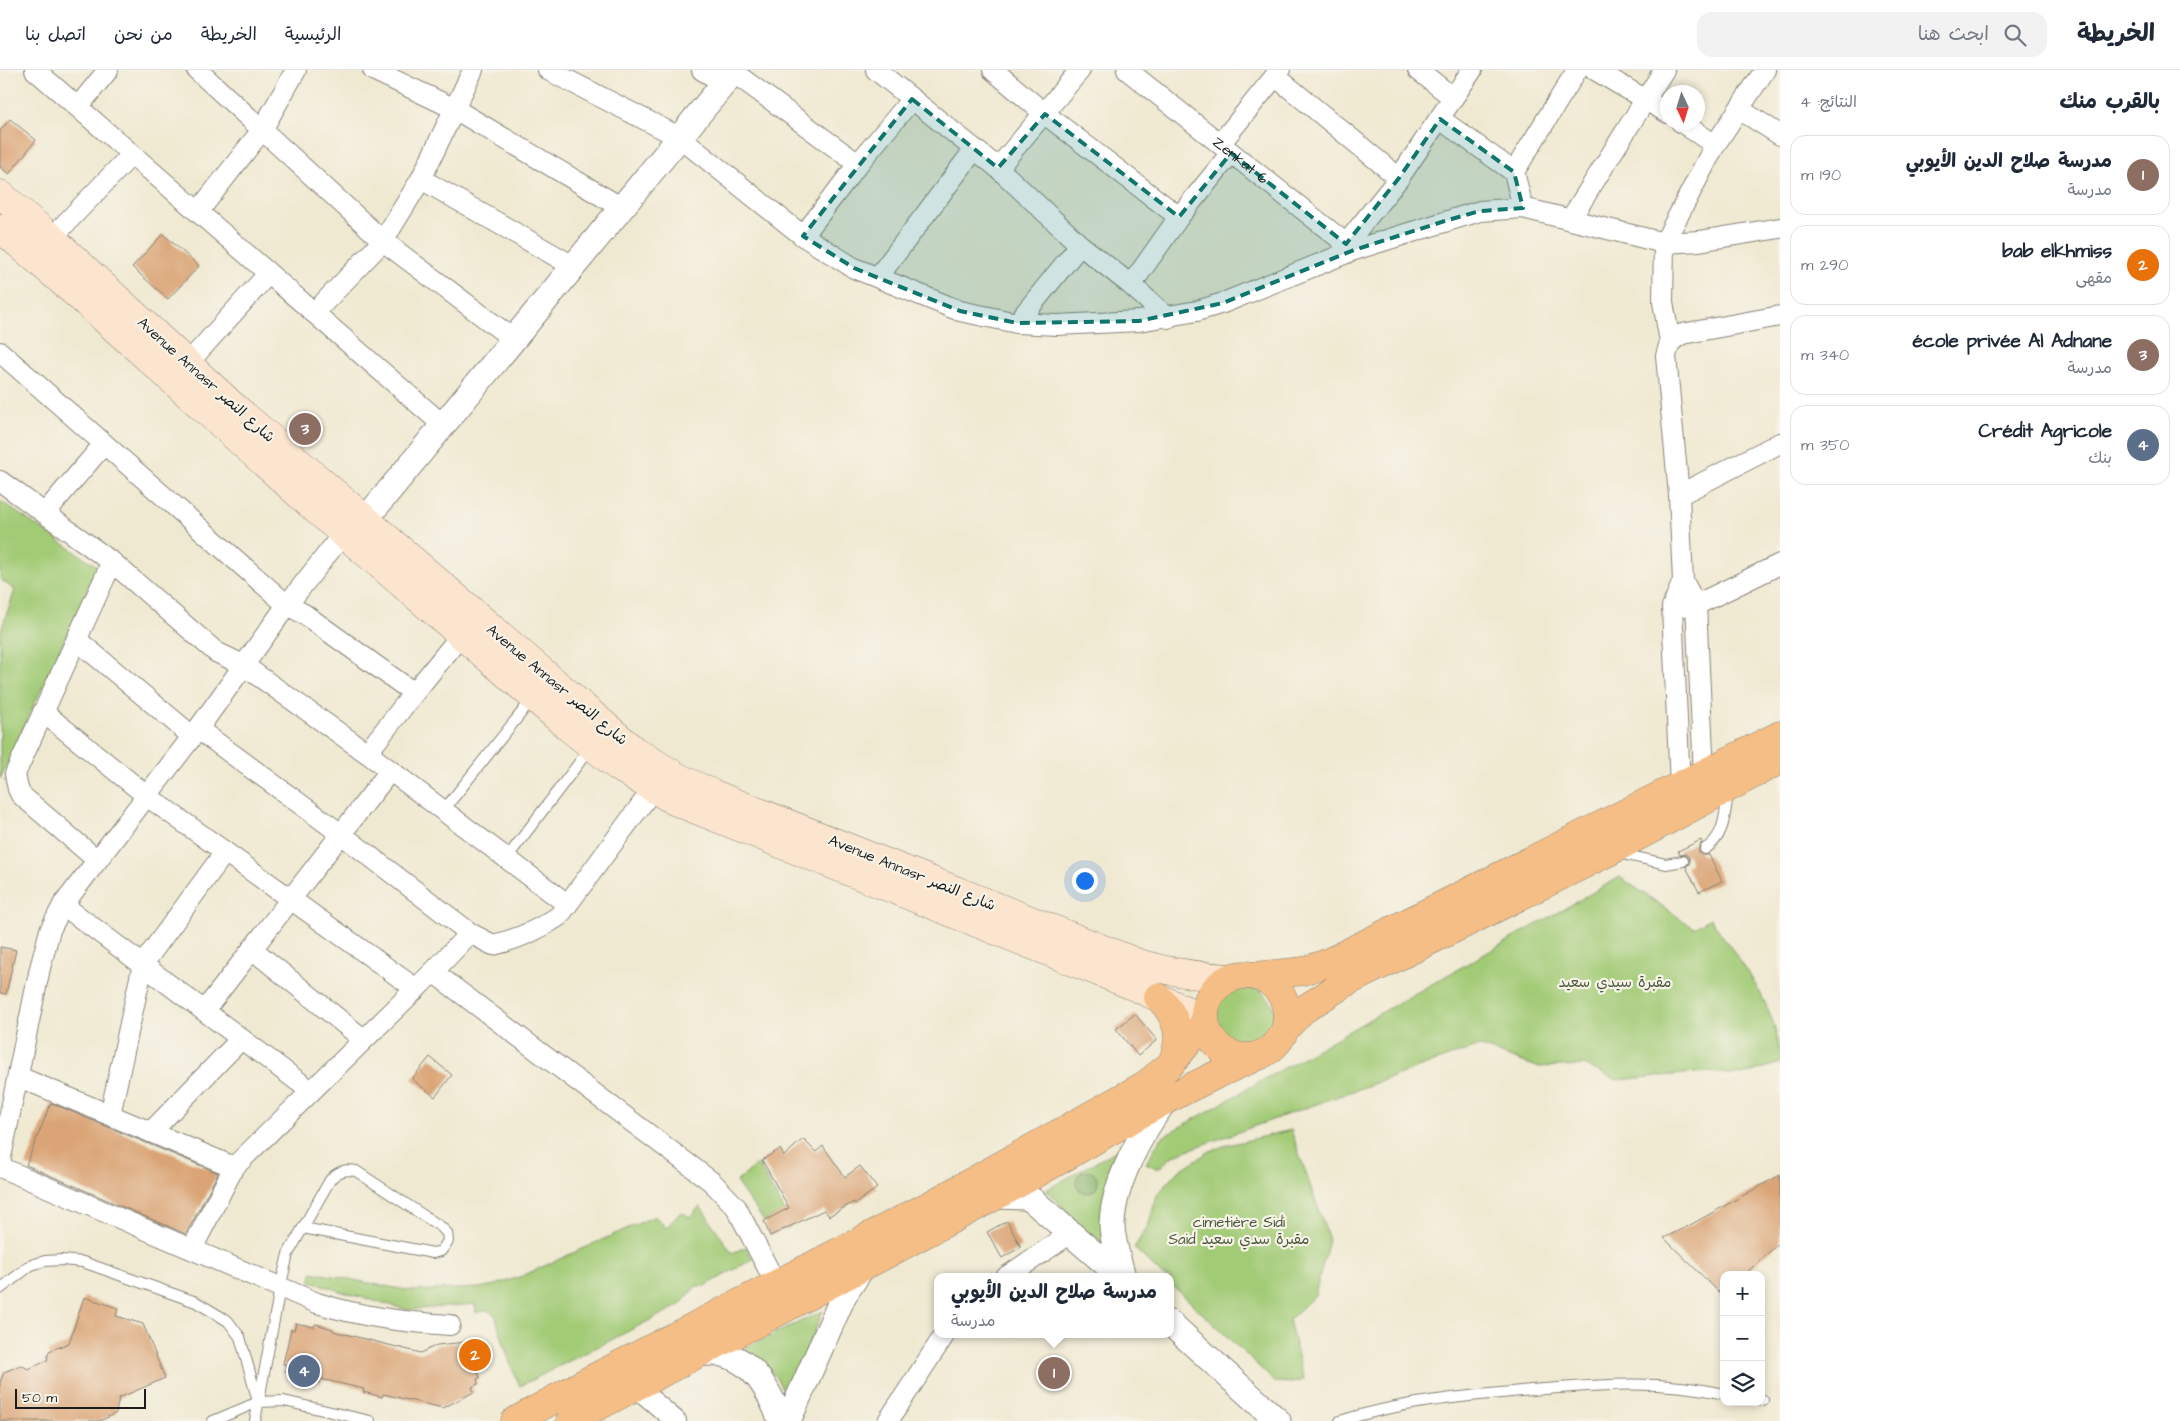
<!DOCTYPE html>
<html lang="ar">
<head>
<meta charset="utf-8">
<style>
  :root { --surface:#fff; --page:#f2f2f3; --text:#1f2937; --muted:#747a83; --line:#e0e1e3; --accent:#2563eb }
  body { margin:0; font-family:"Architects Daughter","Playpen Sans Arabic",sans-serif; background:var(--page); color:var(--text); direction:rtl }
  .controls { position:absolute; right:15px; bottom:15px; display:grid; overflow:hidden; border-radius:10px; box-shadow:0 2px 8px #0003 }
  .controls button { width:45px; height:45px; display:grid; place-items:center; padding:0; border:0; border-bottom:1px solid var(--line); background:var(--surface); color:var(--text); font:25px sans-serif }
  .compass { position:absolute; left:1660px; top:15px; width:45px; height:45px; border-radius:50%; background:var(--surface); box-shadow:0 2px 8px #0003; rotate:176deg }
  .scale { position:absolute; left:15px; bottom:12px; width:131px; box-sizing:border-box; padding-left:5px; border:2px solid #1c1c1c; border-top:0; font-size:14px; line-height:18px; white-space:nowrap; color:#1c1c1c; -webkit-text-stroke:4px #f7f3e8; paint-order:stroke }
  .you { position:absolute; left:1084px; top:810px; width:18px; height:18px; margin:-12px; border:4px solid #fff; border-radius:50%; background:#1a73e8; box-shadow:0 0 0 8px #1a73e833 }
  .badge { display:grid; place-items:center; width:32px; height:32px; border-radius:50%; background:var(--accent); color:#fff; font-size:16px; font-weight:700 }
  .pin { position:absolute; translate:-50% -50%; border:2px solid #fff; box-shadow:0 1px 5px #0006 }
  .popup { position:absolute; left:934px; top:1203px; width:240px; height:65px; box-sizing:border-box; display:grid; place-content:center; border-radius:10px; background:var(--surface); filter:drop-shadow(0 1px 4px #0005); font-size:16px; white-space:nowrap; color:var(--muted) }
  .popup b { font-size:19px; color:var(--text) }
  .popup::after { content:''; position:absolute; left:50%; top:100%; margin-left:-10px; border:10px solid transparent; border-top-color:var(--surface) }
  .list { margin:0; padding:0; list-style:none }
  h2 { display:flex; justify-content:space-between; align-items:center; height:65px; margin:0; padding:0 20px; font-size:21px }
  h2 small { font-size:16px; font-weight:400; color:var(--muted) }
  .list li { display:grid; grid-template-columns:32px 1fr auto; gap:15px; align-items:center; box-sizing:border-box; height:80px; margin:0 10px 10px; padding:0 10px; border:1px solid var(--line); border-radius:15px }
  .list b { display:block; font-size:19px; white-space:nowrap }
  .list p { margin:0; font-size:16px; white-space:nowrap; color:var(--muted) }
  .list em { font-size:16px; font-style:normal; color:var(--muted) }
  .icon { flex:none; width:28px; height:28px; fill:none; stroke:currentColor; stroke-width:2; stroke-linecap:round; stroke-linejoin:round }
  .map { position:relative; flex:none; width:1780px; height:1351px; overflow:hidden; direction:ltr }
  header { display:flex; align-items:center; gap:30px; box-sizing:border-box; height:70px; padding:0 25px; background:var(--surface); border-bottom:1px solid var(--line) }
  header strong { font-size:24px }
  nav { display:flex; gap:28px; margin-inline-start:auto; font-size:18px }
  .search { width:350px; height:45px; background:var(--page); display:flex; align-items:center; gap:12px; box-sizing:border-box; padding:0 18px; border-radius:15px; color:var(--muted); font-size:19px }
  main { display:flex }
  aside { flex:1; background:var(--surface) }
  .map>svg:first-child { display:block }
  .green { fill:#a2cb76; stroke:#5f7449 }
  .forest { fill:#81af67; stroke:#4e6642 }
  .building { fill:#daa476 }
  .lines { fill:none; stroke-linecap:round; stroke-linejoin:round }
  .service-casing { stroke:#868277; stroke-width:12 }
  .minor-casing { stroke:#868277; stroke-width:22 }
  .tertiary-casing { stroke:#868277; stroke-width:27 }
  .secondary-casing { stroke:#868277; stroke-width:29 }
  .primary-casing { stroke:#868277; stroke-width:29 }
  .service { stroke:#fff; stroke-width:10 }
  .minor { stroke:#fff; stroke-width:20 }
  .tertiary { stroke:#fff; stroke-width:25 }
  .secondary { stroke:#fbe5cf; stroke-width:28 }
  .primary { stroke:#f5be86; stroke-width:28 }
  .marked { fill:#0f766e; fill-opacity:0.2; stroke:#0f766e; stroke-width:4; stroke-dasharray:10 6; stroke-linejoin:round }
  .labels { text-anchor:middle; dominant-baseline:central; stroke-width:4.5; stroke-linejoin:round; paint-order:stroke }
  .street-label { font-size:15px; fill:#1c1c1c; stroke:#f7f3e8 }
  .park-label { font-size:15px; fill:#4b593c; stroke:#f7f3e8 }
</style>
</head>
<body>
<header>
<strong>الخريطة</strong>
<div class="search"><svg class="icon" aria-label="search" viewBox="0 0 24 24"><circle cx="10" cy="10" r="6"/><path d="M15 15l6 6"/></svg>ابحث هنا</div>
<nav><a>الرئيسية</a><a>الخريطة</a><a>من نحن</a><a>اتصل بنا</a></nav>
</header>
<main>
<aside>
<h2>بالقرب منك<small>النتائج: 4</small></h2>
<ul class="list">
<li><span class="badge" style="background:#8d6e63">1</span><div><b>مدرسة صلاح الدين الأيوبي</b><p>مدرسة</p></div><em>190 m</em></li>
<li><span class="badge" style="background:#e8710a">2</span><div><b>bab elkhmiss</b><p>مقهى</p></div><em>290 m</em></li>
<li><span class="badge" style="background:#8d6e63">3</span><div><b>école privée Al Adnane</b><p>مدرسة</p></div><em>340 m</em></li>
<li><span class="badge" style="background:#5c6f8a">4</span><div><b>Crédit Agricole</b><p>بنك</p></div><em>350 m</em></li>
</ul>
</aside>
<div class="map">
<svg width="1780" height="1351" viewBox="0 0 1780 1351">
  <rect width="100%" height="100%" fill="#f7f3e8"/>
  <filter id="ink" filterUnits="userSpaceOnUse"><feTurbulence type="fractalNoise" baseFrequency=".02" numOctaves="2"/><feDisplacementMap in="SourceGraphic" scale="10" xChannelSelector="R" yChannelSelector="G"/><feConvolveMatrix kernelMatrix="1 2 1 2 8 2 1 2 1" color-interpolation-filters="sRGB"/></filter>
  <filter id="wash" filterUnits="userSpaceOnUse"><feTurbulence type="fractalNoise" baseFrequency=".0096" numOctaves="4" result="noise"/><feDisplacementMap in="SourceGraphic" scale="20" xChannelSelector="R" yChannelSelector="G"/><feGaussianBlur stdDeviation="1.12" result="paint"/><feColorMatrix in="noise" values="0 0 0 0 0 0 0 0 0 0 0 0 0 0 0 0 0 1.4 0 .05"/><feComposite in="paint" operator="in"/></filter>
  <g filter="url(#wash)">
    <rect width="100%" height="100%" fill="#f0e9d2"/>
    <path class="green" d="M 0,431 L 98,497 L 0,709 L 0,563 L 15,520 L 0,509 Z
      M 1620,807 L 1694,858 L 1710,848 C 1740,892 1780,937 1780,993 L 1742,1005 L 1706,1002 L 1617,1010 L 1584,995 L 1537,997 L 1479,976 L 1174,1085 L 1158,1099 L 1146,1093 L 1161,1068 Z
      M1215 947a30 30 0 1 1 60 0a30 30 0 1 1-60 0Z
      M 1291,1060 L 1329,1170 L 1315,1225 L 1289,1250 L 1304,1310 L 1292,1313 L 1275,1312 L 1170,1213 L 1170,1207 L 1164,1207 L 1134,1178 L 1148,1156 L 1157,1125 L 1177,1102 L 1210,1081 L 1224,1076 Z
      M 1121,1078 L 1111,1103 L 1103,1170 L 1099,1174 L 1046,1120 Z
      M 758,1094 L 788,1147 L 787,1149 L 791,1156 L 782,1161 L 774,1146 L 764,1151 L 736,1112 Z
      M 700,1136 L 732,1183 L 746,1177 L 753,1189 L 705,1216 L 696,1216 L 680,1235 L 520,1316 L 511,1296 L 495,1245 L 487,1240 L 476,1243 L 475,1234 L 408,1240 L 342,1222 L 311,1211 L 312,1202 L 411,1221 L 479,1218 L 495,1215 L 522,1206 L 655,1146 L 666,1158 L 681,1142 L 690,1147 Z
      M 823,1241 L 788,1328 L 775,1306 L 744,1278 Z"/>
    <path class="forest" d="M1076 1112a11 11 0 1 1 22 0a11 11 0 1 1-22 0Z"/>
    <g id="blocks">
      <path class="building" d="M 10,49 L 36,70 L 9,104 L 0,97 L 0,61 Z
        M 163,164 L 199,196 L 168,229 L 132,197 Z
        M 1701,770 L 1702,772 L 1699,777 L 1699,783 L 1703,785 L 1709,785 L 1722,811 L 1699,822 L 1686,797 L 1690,793 L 1689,787 L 1685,784 L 1680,785 L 1678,781 Z
        M 0,877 L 16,880 L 6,924 L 0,923 Z
        M 1135,944 L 1157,970 L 1138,986 L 1116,959 Z
        M 430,987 L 452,1005 L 435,1027 L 412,1009 Z
        M 51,1033 L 218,1103 L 186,1164 L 26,1095 Z
        M 803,1069 L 816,1082 L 823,1076 L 845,1107 L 860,1096 L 877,1118 L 855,1134 L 854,1132 L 829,1146 L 824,1140 L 770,1166 L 764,1151 L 789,1138 L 762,1090 L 780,1079 L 784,1086 Z
        M 1780,1105 L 1780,1172 L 1744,1205 L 1724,1205 L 1724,1227 L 1664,1168 L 1692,1154 Z
        M 1007,1151 L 1021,1177 L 1002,1188 L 987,1162 Z
        M 84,1227 L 118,1238 L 116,1246 L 143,1254 L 165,1308 L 119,1328 L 116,1343 L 100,1351 L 0,1351 L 0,1312 L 4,1302 L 21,1295 L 28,1299 L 47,1291 L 49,1281 L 69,1273 Z
        M 296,1253 L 314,1257 L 315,1254 L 333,1259 L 333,1261 L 421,1283 L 437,1275 L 467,1272 L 480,1308 L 477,1309 L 478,1314 L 472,1317 L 474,1322 L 443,1338 L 383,1324 L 382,1327 L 363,1322 L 364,1319 L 321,1309 L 320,1313 L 301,1308 L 302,1305 L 285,1301 L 286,1294 L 283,1294 L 291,1259 L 294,1260 Z"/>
    </g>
  </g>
  <g filter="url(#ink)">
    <use href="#blocks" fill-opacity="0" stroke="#868277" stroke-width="1"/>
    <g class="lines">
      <defs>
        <path id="service" d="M 443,741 L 533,628
          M 1705,779 C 1725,767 1725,743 1728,722
          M 1618,783 L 1666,794 L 1683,791
          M 506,789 L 591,677
          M 0,1219 L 31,1195 L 45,1191 L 62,1190 L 83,1192 L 196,1232 L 228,1251 L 240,1267 L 257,1328
          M 1761,1330 L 1763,1330
          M 213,1351 L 258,1332 L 284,1331 L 370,1351
          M 255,1351 L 280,1218 L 288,1184 L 330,1110 C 338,1101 345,1099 356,1101 L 441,1157 L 447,1163 L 448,1171 L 441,1181 L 433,1183 L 303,1158
          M 1340,1351 C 1403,1331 1466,1326 1531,1320 C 1596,1315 1660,1309 1724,1324"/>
        <g id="minor">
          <path d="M 35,0 L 443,355"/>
          <path d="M 197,0 L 383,171 L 513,269"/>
          <path d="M 373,0 L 453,38 L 622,138"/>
          <path d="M 548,0 L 679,67 L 803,166 L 854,198 L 960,241 L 1017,253 L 1057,255 L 1139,251 L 1197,241 L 1223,233 L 1354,180 L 1480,141 L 1523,138 L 1664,173 L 1699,171 L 1780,158"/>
          <path d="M 702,0 L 724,13"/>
          <path d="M 876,0 L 998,98 L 1080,175 L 1131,215 L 1168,248"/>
          <path d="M 993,0 L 1045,44 L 1179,147"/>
          <path id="s1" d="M 1127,0 L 1354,180"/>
          <path d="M 1418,0 L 1452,27"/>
          <path d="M 1595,0 L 1668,43"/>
          <path d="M 733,2 L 858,94"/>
          <path d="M 1275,6 L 1399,108"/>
          <path d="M 78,37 L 108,0"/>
          <path d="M 1739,39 L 1780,65"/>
          <path d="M 1440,49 L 1514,102 L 1523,138"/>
          <path d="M 1681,52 L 1715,75"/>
          <path d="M 1220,74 L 1280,0"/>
          <path d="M 998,98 L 1080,0"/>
          <path d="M 1514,102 L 1577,0"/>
          <path d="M 421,109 L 573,196"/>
          <path d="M 198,142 L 262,60 L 296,0"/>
          <path d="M 1570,150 L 1664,0"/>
          <path d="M 803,166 L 858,94 L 912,29"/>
          <path d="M 1346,174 L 1399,108 L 1472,0"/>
          <path d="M 43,177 L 132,84"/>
          <path d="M 878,207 L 974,80"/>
          <path d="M 1131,215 L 1179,147 L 1231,83"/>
          <path d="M 314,243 L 383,171 L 421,109 L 473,0"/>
          <path d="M 1017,253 L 1080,175"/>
          <path d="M 1670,272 L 1682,264 L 1780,246"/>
          <path d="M 0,282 L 287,535 L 304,544 L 414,623 L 367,683"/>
          <path d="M 180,302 L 268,204"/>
          <path d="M 0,411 L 112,492 L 216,582 L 243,595 L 367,683 L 567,834"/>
          <path d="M 1679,425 L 1780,373"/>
          <path d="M 45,443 L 104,374"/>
          <path d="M 1683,511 L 1696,535 L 1704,704"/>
          <path d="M 1682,536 L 1696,535 L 1780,494"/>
          <path d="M 77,570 L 192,666"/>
          <path d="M 414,623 L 462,564"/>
          <path d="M 43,642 L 147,726 L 416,919"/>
          <path d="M 198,659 L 341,764 L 470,863 L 493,875 C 515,870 540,859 559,846 L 653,719"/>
          <path d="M 1680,716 L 1672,537 L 1683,511 L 1679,425 L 1666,286 L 1670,272 L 1663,232 L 1664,173 L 1715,75 L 1765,0"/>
          <path d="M 97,790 L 21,725 L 18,719 L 15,704 L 112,492"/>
          <path d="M 63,835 L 311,1021"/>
          <path d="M 252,879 L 363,969"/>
          <path d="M 433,902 L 712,1112 L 736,1137 L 776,1214"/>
          <path d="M 205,940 L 389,702"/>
          <path d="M 19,1007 L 234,1097"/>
          <path d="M 110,1045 L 143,894 L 225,782"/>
          <path d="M 151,1062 L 241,969"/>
          <path d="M 0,1092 L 40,898 L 50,860 L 63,835 L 198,659 L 287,535 L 335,474 L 347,466"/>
          <path d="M 0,1097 L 317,1233 C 362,1247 403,1252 450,1255"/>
          <path d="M 192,1179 L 234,1097 L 433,902 L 470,863"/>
          <path d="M 1006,1207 L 1071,1163"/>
          <path d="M 636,1317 L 676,1351"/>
          <path d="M 888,1351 L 945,1264"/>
        </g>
        <path id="tertiary" d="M 351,463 L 365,450 L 735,0
          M 996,1126 L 1025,1127 L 1032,1130 L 1121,1207
          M 1123,1207 C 1119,1190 1112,1172 1112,1154 C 1113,1114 1141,1063 1164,1032
          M 1170,1253 L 1278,1351
          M 699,1283 C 706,1284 715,1282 722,1284 C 755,1291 770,1323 781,1351
          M 788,1351 L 844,1225 L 862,1198"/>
        <path id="secondary" d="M 0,124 L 52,168 L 229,332 L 634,680 L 678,707 L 714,724 L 1136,892 C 1167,902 1198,906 1230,908
          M 0,158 L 84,231 L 316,440 L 569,658 L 618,697 L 674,731 L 1128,914 L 1204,948"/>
        <path id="primary" d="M1205 946a41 41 0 1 1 82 0a41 41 0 1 1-82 0Z
          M 1255,906 L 1304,901 L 1327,893 L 1780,665
          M 1158,927 C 1177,946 1184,967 1172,992
          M 1285,959 L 1303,940 L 1345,913 L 1609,782 L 1780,690
          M 515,1351 L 582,1314 L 930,1135 L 1145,1015 L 1170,995 L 1205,952
          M 570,1351 C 712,1277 853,1203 994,1127 C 1083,1079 1168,1023 1261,985"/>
      </defs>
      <use href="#service" class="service-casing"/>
      <use href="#minor" class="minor-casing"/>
      <use href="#tertiary" class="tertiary-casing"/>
      <use href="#secondary" class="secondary-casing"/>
      <use href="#primary" class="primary-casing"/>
      <use href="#service" class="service"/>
      <use href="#minor" class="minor"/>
      <use href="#tertiary" class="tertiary"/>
      <use href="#secondary" class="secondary"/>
      <use href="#primary" class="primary"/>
    </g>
  </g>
  <path class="marked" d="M 912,29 L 998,98 L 1045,44 L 1179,147 L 1231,83 L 1346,174 L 1399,108 L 1440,49 L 1514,102 L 1523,138 L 1480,141 L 1448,150 L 1354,180 L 1223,233 L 1139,251 L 1017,253 L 960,241 L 854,198 L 803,166 Z"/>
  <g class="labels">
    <g class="street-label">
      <text stroke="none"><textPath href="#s1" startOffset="145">Zenkat 6</textPath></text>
      <text transform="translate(206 310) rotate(42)">Avenue Annasr شارع النصر</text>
      <text transform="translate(557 615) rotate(40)">Avenue Annasr شارع النصر</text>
      <text transform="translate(912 803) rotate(22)">Avenue Annasr شارع النصر</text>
    </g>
    <g class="park-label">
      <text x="1615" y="912">مقبرة سيدي سعيد</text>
      <text x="1239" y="1152">cimetière Sidi<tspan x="1239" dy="17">Said مقبرة سدي سعيد</tspan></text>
    </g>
  </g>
</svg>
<div class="controls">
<button>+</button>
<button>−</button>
<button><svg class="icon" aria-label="layers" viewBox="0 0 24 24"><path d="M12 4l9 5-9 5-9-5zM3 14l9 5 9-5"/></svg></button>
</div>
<svg class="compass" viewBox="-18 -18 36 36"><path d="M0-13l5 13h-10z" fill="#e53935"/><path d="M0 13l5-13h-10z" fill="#747a83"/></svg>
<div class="scale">50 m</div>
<div class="you"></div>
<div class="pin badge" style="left:1054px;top:1303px;background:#8d6e63">1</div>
<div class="popup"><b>مدرسة صلاح الدين الأيوبي</b>مدرسة</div>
<div class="pin badge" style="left:475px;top:1285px;background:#e8710a">2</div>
<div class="pin badge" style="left:305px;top:359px;background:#8d6e63">3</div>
<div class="pin badge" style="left:304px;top:1301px;background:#5c6f8a">4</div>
</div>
</main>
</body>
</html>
